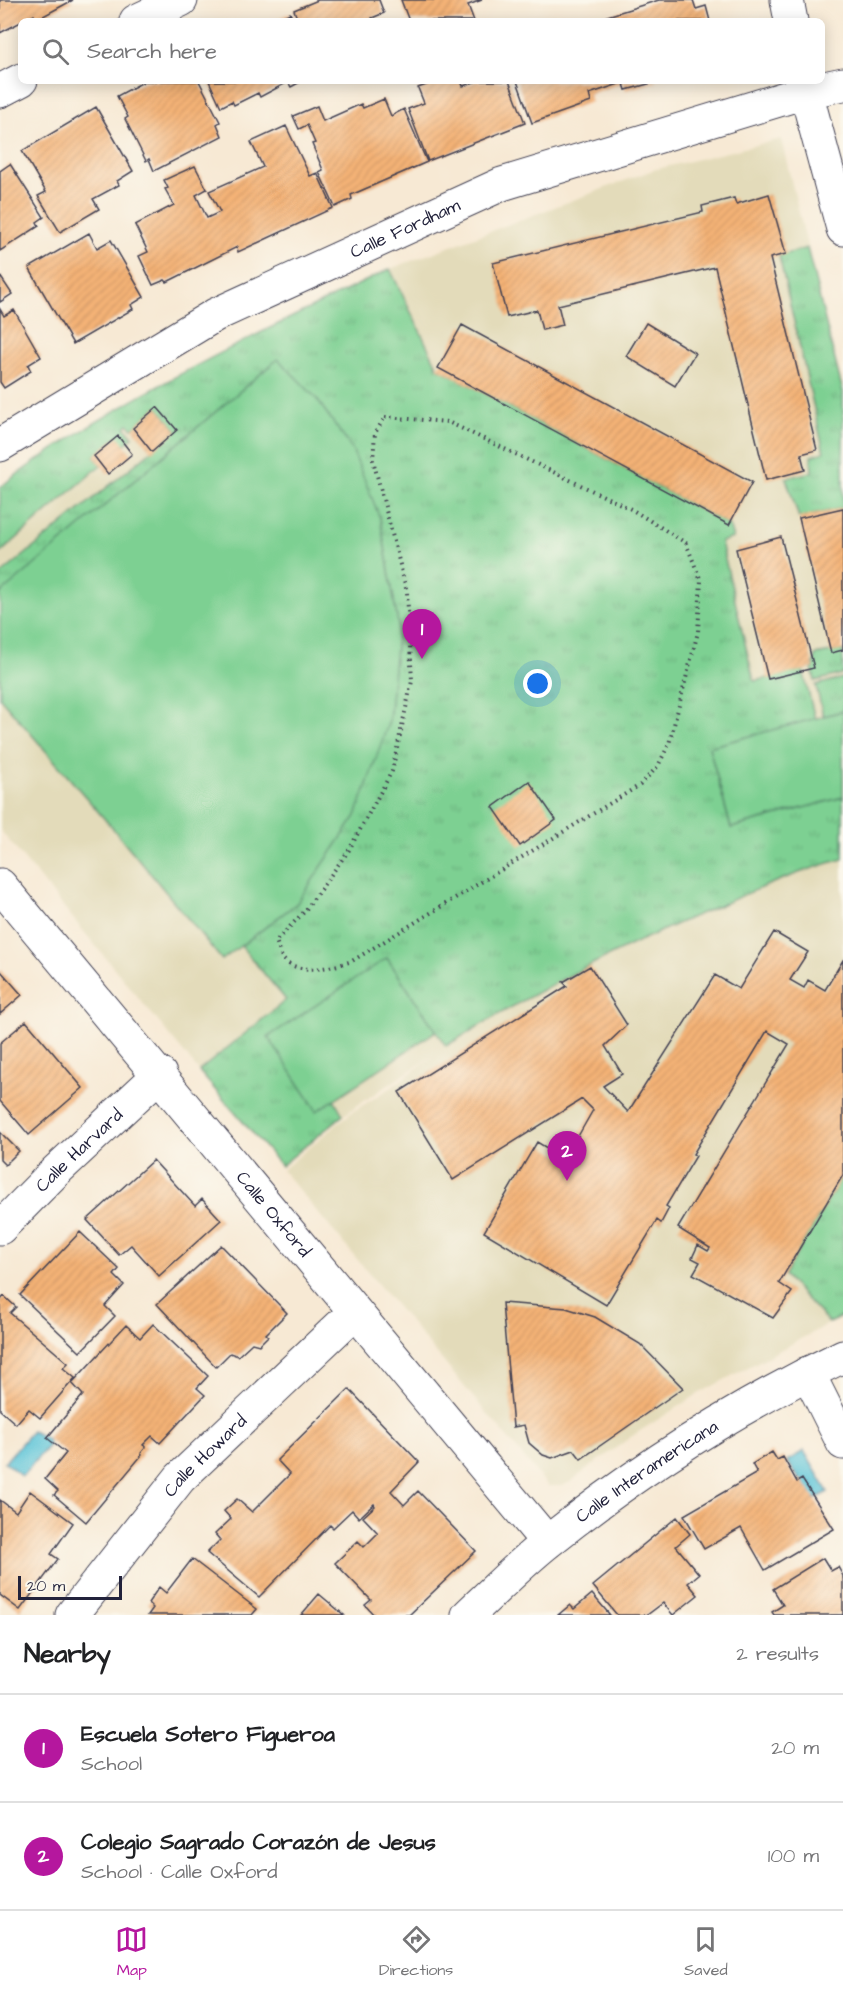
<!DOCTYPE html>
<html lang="en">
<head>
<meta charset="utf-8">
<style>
  :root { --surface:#fff; --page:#f2f2f2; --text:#202124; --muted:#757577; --line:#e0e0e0; --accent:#b5179e }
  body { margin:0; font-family:"Architects Daughter",sans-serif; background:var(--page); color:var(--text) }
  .scale { position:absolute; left:18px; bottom:15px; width:104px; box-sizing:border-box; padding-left:6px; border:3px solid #22223b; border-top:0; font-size:16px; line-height:21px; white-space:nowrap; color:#22223b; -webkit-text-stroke:4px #fbf7ec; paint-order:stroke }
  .you { position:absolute; left:538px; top:684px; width:21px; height:21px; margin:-15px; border:4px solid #fff; border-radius:50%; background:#1a73e8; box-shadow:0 0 0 9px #1a73e833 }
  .badge { display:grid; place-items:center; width:39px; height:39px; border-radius:50%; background:var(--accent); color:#fff; font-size:20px; font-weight:700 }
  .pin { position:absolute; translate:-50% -50px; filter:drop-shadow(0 2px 3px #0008) }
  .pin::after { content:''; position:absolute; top:32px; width:21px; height:18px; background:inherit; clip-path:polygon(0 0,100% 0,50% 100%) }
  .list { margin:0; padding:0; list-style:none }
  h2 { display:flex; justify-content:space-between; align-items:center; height:78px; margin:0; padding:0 24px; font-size:26px }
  h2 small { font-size:20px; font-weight:400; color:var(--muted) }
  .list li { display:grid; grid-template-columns:39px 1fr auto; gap:18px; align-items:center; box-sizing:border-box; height:108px; padding:0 24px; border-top:2px solid var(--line) }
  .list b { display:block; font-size:22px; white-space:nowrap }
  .list p { margin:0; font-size:20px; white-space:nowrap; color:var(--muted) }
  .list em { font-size:20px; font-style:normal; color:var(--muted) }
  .icon { flex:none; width:33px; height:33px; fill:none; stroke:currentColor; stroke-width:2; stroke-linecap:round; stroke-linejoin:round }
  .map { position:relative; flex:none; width:843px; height:1615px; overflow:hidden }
  .search { position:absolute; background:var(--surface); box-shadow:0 3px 15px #0003; left:18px; right:18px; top:18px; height:66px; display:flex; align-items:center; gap:15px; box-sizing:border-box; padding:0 21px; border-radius:9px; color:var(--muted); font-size:22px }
  .sheet { height:294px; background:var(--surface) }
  nav { display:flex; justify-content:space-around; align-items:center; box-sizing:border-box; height:84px; border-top:2px solid var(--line); background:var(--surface); font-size:16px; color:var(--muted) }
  nav a { display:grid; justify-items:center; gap:3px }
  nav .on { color:var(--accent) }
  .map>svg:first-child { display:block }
  .built { fill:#e3dbba }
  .grass { fill:url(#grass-tufts); stroke:#507966; stroke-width:1.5 }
  .garden { fill:#7dd092; stroke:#507966; stroke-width:1.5 }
  .water { fill:#5cc4d8; stroke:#3f738a; stroke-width:1.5 }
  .building { fill:url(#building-hatch) }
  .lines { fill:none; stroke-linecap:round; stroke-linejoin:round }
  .street-casing { stroke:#424052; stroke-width:35 }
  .path { stroke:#424052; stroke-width:4; stroke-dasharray:1.5 4.5; stroke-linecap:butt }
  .street { stroke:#fff; stroke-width:33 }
  .labels { text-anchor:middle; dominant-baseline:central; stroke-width:5; stroke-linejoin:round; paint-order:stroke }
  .street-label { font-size:18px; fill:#22223b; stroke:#fbf7ec }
</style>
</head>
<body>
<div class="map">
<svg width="843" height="1615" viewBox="0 0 843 1615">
  <defs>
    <pattern id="grass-tufts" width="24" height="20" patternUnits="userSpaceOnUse" patternTransform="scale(1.5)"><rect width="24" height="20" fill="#7dd092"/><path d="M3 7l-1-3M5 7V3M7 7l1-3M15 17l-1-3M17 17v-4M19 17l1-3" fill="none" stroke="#6cb27f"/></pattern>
    <pattern id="building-hatch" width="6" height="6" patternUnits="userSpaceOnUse" patternTransform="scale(1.5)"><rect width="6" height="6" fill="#f4b276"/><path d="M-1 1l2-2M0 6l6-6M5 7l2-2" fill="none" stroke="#d19967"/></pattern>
  </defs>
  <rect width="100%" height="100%" fill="#fbf7ec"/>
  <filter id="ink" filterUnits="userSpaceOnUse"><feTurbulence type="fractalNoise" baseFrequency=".0167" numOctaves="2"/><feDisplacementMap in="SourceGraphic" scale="12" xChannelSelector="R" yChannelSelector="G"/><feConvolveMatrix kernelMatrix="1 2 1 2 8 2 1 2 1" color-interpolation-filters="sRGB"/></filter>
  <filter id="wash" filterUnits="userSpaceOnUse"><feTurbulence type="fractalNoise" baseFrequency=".008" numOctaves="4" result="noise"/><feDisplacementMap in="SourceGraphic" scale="24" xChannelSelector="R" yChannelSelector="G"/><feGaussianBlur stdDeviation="1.35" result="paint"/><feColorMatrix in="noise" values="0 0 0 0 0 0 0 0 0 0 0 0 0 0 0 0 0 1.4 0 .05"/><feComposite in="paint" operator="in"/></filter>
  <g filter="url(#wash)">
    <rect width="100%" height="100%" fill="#f7e9d4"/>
    <path class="built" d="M 781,139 L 843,392 L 843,1316 L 698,1394 L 632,1436 L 570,1482 L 562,1486 L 548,1486 L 282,1170 L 352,1112 L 392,1087 L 434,1055 L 352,1109 L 281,1166 L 199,1071 L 0,830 L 0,487 L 28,466 L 147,391 L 390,269 L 653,170 Z"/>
    <path class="grass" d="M 807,248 L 843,392 L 843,508 L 799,518 L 786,478 L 812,472 L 811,456 L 824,452 L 779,256 Z
      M 390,269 L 438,368 L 729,525 L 733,538 L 721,542 L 754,681 L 803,670 L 815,719 L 709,747 L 731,828 L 843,797 L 843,859 C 802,870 762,887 723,904 C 627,944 534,991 446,1046 L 387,958 L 317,1110 L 334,1099 L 343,1115 L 281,1166 L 199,1071 L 286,1000 L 241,946 L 297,903 L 389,721 L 398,624 L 380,518 L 0,594 L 0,575 L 177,430 L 157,407 L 133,428 L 128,424 L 125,427 L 133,437 L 124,445 L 117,437 L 94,456 L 101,465 L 0,553 L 0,487 C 120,397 256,335 390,269 Z
      M 843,650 L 843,674 L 815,681 L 812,668 L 814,668 L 815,655 Z
      M 843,678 L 843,711 L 823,716 L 816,685 Z
      M 843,1175 L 843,1316 L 829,1323 L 784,1275 Z"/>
    <path class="garden" d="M 278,359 L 316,398 L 352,449 L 380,518 L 398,624 L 389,721 L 356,816 L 297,903 L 222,960 L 121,838 L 0,698 L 0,594 Z
      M 843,711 L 843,797 L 731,828 L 709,747 Z
      M 387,958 L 436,1031 L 317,1111 L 268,1037 Z"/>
    <path class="water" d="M 32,1431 L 47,1439 L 49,1445 L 22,1476 L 5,1462 Z
      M 804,1451 L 828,1492 L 814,1500 L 787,1461 Z"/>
    <g id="blocks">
      <path class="building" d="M 0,0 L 73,0 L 36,20 L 34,15 L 0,33 Z
        M 318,0 L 379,0 L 384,13 L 372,18 L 373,21 L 298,21 L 294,10 Z
        M 401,0 L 482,0 L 468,5 L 474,21 L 409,21 Z
        M 659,0 L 693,0 L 696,9 L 706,6 L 710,21 L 605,21 L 604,17 Z
        M 290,13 L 294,21 L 273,21 Z
        M 145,81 L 199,81 L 220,122 L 217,124 L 222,136 L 154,171 L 149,159 L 146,161 L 125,119 L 128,117 L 117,96 Z
        M 209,81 L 302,81 L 291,87 L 288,82 L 260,97 L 258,93 L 234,105 L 232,101 L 221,107 Z
        M 437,81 L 461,81 L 463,86 L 477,81 L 509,81 L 525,123 L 428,161 L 408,109 L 424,103 L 418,88 Z
        M 517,81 L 621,81 L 622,83 L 589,94 L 591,102 L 532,123 Z
        M 623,81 L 656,81 L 656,82 L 626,90 Z
        M 384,99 L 391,116 L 404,109 L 427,162 L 351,195 L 352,199 L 335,207 L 319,172 L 323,170 L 312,144 L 315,143 L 307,125 L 299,129 L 293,116 L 317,106 L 323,121 L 361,104 L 363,108 Z
        M 96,107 L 133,171 L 117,181 L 119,185 L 93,199 L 99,209 L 60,232 L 38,196 L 46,192 L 22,151 Z
        M 286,126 L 310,176 L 317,173 L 333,208 L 238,252 L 237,247 L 167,282 L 165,280 L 153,285 L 139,256 L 148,252 L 135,225 L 174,205 L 165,189 L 168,188 L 164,180 L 195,166 L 207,189 L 196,195 L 207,218 L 220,212 L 209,191 L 263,167 L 251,142 Z
        M 10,164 L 44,217 L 37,222 L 39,226 L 0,251 L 0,171 Z
        M 769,194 L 786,254 L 770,258 L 817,450 L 801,454 L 805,470 L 766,480 L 715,267 L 558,305 L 563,325 L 542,330 L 537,310 L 507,317 L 493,263 L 703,212 L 702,206 L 734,198 L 736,204 Z
        M 89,233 L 97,248 L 111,240 L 144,297 L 131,305 L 133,309 L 73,344 L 29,268 Z
        M 0,276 L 12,294 L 0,302 Z
        M 0,309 L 4,316 L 14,310 L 41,357 L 28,365 L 31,371 L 4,388 L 0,382 Z
        M 646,323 L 695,353 L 675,386 L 626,356 Z
        M 462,325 L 752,482 L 729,525 L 438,368 Z
        M 157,407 L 177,430 L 152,452 L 133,428 Z
        M 118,436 L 132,454 L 108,474 L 94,456 Z
        M 843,508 L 843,650 L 831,653 L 799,518 Z
        M 781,537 L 814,668 L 768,679 L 736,549 Z
        M 529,781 L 556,820 L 520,846 L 493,807 Z
        M 774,932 L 808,952 L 790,980 L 804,988 L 808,980 L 825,990 L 843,960 L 843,1175 L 779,1283 L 792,1292 L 773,1318 L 693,1274 L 700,1262 L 692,1258 L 698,1245 L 708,1251 L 710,1248 L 678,1228 L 789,1044 L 767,1031 L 693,1154 L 696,1156 L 666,1206 L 669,1208 L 661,1223 L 657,1220 L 606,1305 L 484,1232 L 537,1142 L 565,1159 L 593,1110 L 582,1099 L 453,1180 L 399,1092 L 567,986 L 563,982 L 590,966 L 627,1025 L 605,1046 L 622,1074 L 603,1086 L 628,1112 L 715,975 L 739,989 Z
        M 0,970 L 22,995 L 0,1014 Z
        M 26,1021 L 83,1088 L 29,1135 L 0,1101 L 0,1043 Z
        M 0,1132 L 19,1151 L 5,1165 L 0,1160 Z
        M 153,1160 L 195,1206 L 202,1199 L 221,1220 L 159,1276 L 131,1245 L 119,1255 L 87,1220 Z
        M 80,1232 L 119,1269 L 114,1275 L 124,1285 L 105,1306 L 115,1316 L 80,1352 L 20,1295 Z
        M 221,1245 L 287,1313 L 266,1334 L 268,1336 L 259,1345 L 252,1343 L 238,1356 L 230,1353 L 216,1367 L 157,1304 Z
        M 4,1296 L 16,1307 L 10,1313 L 68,1363 L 63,1368 L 75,1378 L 40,1418 L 29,1409 L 16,1424 L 0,1410 L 0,1301 Z
        M 502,1303 L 566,1308 L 595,1317 L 640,1344 L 683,1388 L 581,1459 L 574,1450 L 552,1458 L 543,1455 L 529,1443 L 524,1425 L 513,1427 Z
        M 153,1324 L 208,1376 L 197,1388 L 205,1395 L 160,1443 L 152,1436 L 143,1445 L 146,1447 L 141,1453 L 142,1455 L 86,1522 L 54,1495 L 58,1491 L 45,1479 L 66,1453 L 47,1438 L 83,1395 L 72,1383 L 126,1325 L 140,1338 Z
        M 349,1389 L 419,1462 L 391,1491 L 404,1505 L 418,1491 L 476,1551 L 409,1615 L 374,1615 L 365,1605 L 371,1600 L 335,1563 L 358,1541 L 364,1547 L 378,1533 L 363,1517 L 375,1506 L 374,1504 L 359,1518 L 352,1510 L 333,1528 L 330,1525 L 259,1597 L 207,1553 L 220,1540 L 215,1534 L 231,1519 L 224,1511 L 237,1499 L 252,1512 L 290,1474 L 277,1460 Z
        M 772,1452 L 777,1460 L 783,1457 L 797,1482 L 802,1479 L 834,1529 L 765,1570 L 741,1528 L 704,1549 L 684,1515 L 757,1473 L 752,1464 Z
        M 30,1491 L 73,1523 L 51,1554 L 58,1559 L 20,1610 L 0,1595 L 0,1500 L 16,1512 Z
        M 677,1517 L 690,1534 L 676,1546 L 699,1574 L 688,1583 L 698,1595 L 673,1615 L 663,1603 L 647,1615 L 617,1615 L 593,1586 Z
        M 823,1558 L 831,1571 L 838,1567 L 843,1576 L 843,1615 L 774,1615 L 772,1612 L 783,1605 L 773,1589 Z
        M 192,1559 L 257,1609 L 252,1615 L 148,1615 L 153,1608 L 148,1603 L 159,1587 L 166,1593 Z
        M 319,1594 L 344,1615 L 301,1615 Z
        M 592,1594 L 610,1615 L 558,1615 L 570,1605 L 574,1609 Z"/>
    </g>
  </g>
  <g filter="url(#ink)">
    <use href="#blocks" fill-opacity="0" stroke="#424052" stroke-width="1.5"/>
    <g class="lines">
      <defs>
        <g id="street">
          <path d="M 787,0 L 791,21"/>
          <path d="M 136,21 L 181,0"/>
          <path d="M 803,81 L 843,229"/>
          <path d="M 0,91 L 21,80"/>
          <path id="s1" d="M 0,445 L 215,315 L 502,184 L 805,92 L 843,84"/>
          <path id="s2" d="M 0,885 L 547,1542"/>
          <path id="s3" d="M 0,1228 L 56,1171 L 160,1074"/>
          <path d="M 808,1373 L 843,1443"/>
          <path id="s4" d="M 72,1615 L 180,1478 L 355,1312"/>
          <path id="s5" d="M 468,1615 C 495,1590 521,1563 549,1541 C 639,1469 739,1406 843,1356"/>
        </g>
      </defs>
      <use href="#street" class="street-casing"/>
      <path class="path" d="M 385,417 L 448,422 L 631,509 L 686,543 L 701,581 L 698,632 L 669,744 L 658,766 L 640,785 L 352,961 C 334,967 298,976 283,959 C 280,954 278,946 276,941 L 304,912 L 349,850 L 392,771 L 412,681 L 407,592 L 373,460 L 375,433 Z"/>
      <use href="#street" class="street"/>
    </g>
  </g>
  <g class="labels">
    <g class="street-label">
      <text stroke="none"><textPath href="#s1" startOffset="460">Calle Fordham</textPath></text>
      <text stroke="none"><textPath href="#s3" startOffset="111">Calle Harvard</textPath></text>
      <text stroke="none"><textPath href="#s2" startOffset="428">Calle Oxford</textPath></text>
      <text stroke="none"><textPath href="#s4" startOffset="208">Calle Howard</textPath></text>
      <text stroke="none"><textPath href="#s5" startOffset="230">Calle Interamericana</textPath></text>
    </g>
  </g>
</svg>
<div class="scale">20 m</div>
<div class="you"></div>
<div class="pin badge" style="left:422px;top:659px">1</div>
<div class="pin badge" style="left:567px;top:1181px">2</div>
<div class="search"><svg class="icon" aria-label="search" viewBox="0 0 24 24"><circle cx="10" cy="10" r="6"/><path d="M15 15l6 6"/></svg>Search here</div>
</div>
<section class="sheet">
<h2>Nearby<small>2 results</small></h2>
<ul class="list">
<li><span class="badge">1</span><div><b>Escuela Sotero Figueroa</b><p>School</p></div><em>20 m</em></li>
<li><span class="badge">2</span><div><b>Colegio Sagrado Corazón de Jesus</b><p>School · Calle Oxford</p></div><em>100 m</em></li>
</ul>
</section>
<nav>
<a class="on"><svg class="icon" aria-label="map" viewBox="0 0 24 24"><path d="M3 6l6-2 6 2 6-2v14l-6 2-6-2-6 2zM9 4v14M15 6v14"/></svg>Map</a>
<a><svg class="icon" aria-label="directions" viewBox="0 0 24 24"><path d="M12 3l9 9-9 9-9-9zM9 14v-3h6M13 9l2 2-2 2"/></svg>Directions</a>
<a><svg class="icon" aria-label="saved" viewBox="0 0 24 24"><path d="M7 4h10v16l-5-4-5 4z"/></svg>Saved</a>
</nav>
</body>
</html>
